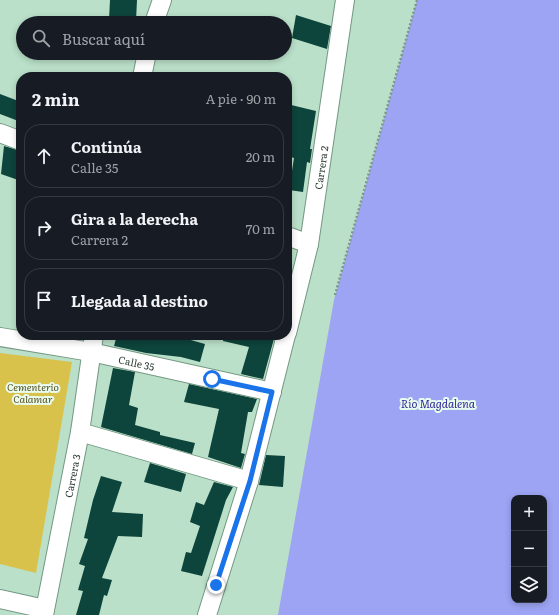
<!DOCTYPE html>
<html lang="es">
<head>
<meta charset="utf-8">
<style>
  :root { --surface:#171b24; --page:#20242c; --text:#f1f3f6; --muted:#9ea1a6; --line:#363941 }
  body { margin:0; font-family:Literata,serif; background:var(--page); color:var(--text) }
  .controls { position:absolute; right:12px; bottom:12px; display:grid; overflow:hidden; border-radius:8px; box-shadow:0 2px 6px #0003 }
  .controls button { width:36px; height:36px; display:grid; place-items:center; padding:0; border:0; border-bottom:1px solid var(--line); background:var(--surface); color:var(--text); font:20px sans-serif }
  .stop { position:absolute; width:12px; height:12px; margin:-9px; border:3px solid #1a73e8; border-radius:50%; background:#fff }
  .stop.end { background:#1a73e8; border-color:#fff; box-shadow:0 1px 4px #0008 }
  .list { margin:0; padding:0; list-style:none }
  h2 { display:flex; justify-content:space-between; align-items:center; height:52px; margin:0; padding:0 16px; font-size:17px }
  h2 small { font-size:13px; font-weight:400; color:var(--muted) }
  .list li { display:grid; grid-template-columns:26px 1fr auto; gap:12px; align-items:center; box-sizing:border-box; height:64px; margin:0 8px 8px; padding:0 8px; border:1px solid var(--line); border-radius:16px }
  .list b { display:block; font-size:15px; white-space:nowrap }
  .list p { margin:0; font-size:13px; white-space:nowrap; color:var(--muted) }
  .list em { font-size:13px; font-style:normal; color:var(--muted) }
  .icon { flex:none; width:22px; height:22px; fill:none; stroke:currentColor; stroke-width:2; stroke-linecap:round; stroke-linejoin:round }
  .map { position:relative; flex:none; width:559px; height:615px; overflow:hidden }
  .search { position:absolute; background:var(--surface); box-shadow:0 2px 6px #0003; left:16px; top:16px; width:276px; height:44px; display:flex; align-items:center; gap:10px; box-sizing:border-box; padding:0 14px; border-radius:22px; color:var(--muted); font-size:15px }
  .panel { position:absolute; background:var(--surface); box-shadow:0 2px 6px #0003; left:16px; top:72px; width:276px; height:268px; border-radius:16px }
  .map>svg:first-child { display:block }
  .green { fill:#d8c24b }
  .water { fill:#9ca4f3; fill-rule:evenodd }
  .building { fill:#0d443b }
  .lines { fill:none; stroke-linecap:round; stroke-linejoin:round }
  .minor-casing { stroke:#749883; stroke-width:20 }
  .path { stroke:#7c9887; stroke-width:2.5; stroke-dasharray:2 2; stroke-linecap:butt }
  .minor { stroke:#fff; stroke-width:18 }
  .route { stroke:#1a73e8; stroke-width:5 }
  .labels { text-anchor:middle; dominant-baseline:central; stroke-width:4; stroke-linejoin:round; paint-order:stroke }
  .street-label { font-size:10px; fill:#2f3e35; stroke:#e8fcf0 }
  .park-label { font-size:10px; font-style:italic; fill:#5a5120; stroke:#e8fcf0 }
  .water-label { font-size:11px; font-style:italic; fill:#352999; stroke:#e8fcf0 }
</style>
</head>
<body>
<div class="map">
<svg width="559" height="615" viewBox="0 0 559 615">
  <rect width="100%" height="100%" fill="#bae0c9"/>
  <path class="green" d="M 0,353 L 72,362 L 36,573 L 0,564 Z"/>
  <path class="water" d="M 417,0 L 559,0 L 559,615 L 278,615 L 334,300 ZM 514,498 L 544,498 L 544,600 L 514,600 Z"/>
  <path class="building" d="M 110,0 L 137,0 L 136,21 L 109,20 Z
    M 296,15 L 331,26 L 327,49 L 292,38 Z
    M 0,94 L 21,102 L 21,122 L 0,114 Z
    M 287,104 L 316,111 L 310,149 L 312,149 L 310,163 L 307,162 L 303,192 L 289,190 L 294,158 L 287,156 Z
    M 4,146 L 21,151 L 21,181 L 1,174 Z
    M 117,335 L 173,335 L 205,344 L 200,362 L 181,357 L 146,353 L 114,346 Z
    M 224,335 L 275,335 L 263,379 L 241,374 L 249,347 L 223,341 Z
    M 113,368 L 135,372 L 129,405 L 138,408 L 135,425 L 160,432 L 160,435 L 195,443 L 192,454 L 101,427 Z
    M 189,384 L 257,399 L 252,412 L 248,412 L 241,453 L 245,454 L 241,468 L 208,457 L 219,409 L 184,402 Z
    M 266,455 L 285,456 L 283,487 L 259,485 Z
    M 150,463 L 186,474 L 181,492 L 144,482 Z
    M 101,476 L 122,482 L 112,512 L 143,514 L 142,537 L 118,536 L 102,578 L 112,580 L 107,596 L 104,595 L 99,615 L 76,615 L 83,591 L 78,590 L 85,566 L 79,564 L 88,539 L 84,538 L 93,500 Z
    M 214,482 L 233,487 L 226,500 L 202,576 L 181,571 L 186,552 L 191,553 L 200,526 L 190,522 L 196,502 L 204,505 Z"/>
  <g class="lines">
    <defs>
      <g id="minor">
        <path d="M 154,23 L 162,0"/>
        <path d="M 142,77 L 147,53"/>
        <path d="M 0,133 L 21,141"/>
        <path d="M 287,236 L 309,244"/>
        <path id="s1" d="M 287,333 L 309,244 L 345,0"/>
        <path id="s2" d="M 0,337 L 91,352 L 272,392"/>
        <path d="M 80,432 L 249,481"/>
        <path d="M 0,599 L 45,609"/>
        <path id="s3" d="M 44,615 L 80,432 L 94,335"/>
        <path d="M 207,615 L 249,481 L 286,335"/>
      </g>
    </defs>
    <use href="#minor" class="minor-casing"/>
    <path class="path" d="M 335,295 L 417,0"/>
    <use href="#minor" class="minor"/>
  </g>
  <g class="lines">
    <path class="route" d="M 212,379 L 272,392 L 250,481 L 216,585"/>
  </g>
  <g class="labels">
    <g class="street-label">
      <text stroke="none"><textPath href="#s1" startOffset="169">Carrera 2</textPath></text>
      <text stroke="none"><textPath href="#s2" startOffset="139">Calle 35</textPath></text>
      <text stroke="none"><textPath href="#s3" startOffset="142">Carrera 3</textPath></text>
    </g>
    <g class="park-label">
      <text x="33" y="386">Cementerio<tspan x="33" dy="12">Calamar</tspan></text>
    </g>
    <g class="water-label">
      <text x="438" y="403">Río Magdalena</text>
    </g>
  </g>
</svg>
<div class="controls">
<button>+</button>
<button>−</button>
<button><svg class="icon" aria-label="layers" viewBox="0 0 24 24"><path d="M12 4l9 5-9 5-9-5zM3 14l9 5 9-5"/></svg></button>
</div>
<div class="stop" style="left:212px;top:379px"></div>
<div class="stop end" style="left:216px;top:585px"></div>
<div class="search"><svg class="icon" aria-label="search" viewBox="0 0 24 24"><circle cx="10" cy="10" r="6"/><path d="M15 15l6 6"/></svg>Buscar aquí</div>
<section class="panel">
<h2>2 min<small>A pie · 90 m</small></h2>
<ul class="list">
<li><svg class="icon" aria-label="ahead" viewBox="0 0 24 24"><path d="M12 20V5M6 11l6-6 6 6"/></svg><div><b>Continúa</b><p>Calle 35</p></div><em>20 m</em></li>
<li><svg class="icon" aria-label="right" viewBox="0 0 24 24"><path d="M7 20v-9h11M14 6l5 5-5 5"/></svg><div><b>Gira a la derecha</b><p>Carrera 2</p></div><em>70 m</em></li>
<li><svg class="icon" aria-label="arrive" viewBox="0 0 24 24"><path d="M6 21V4h12l-3 4 3 4H6"/></svg><div><b>Llegada al destino</b></div></li>
</ul>
</section>
</div>
</body>
</html>
